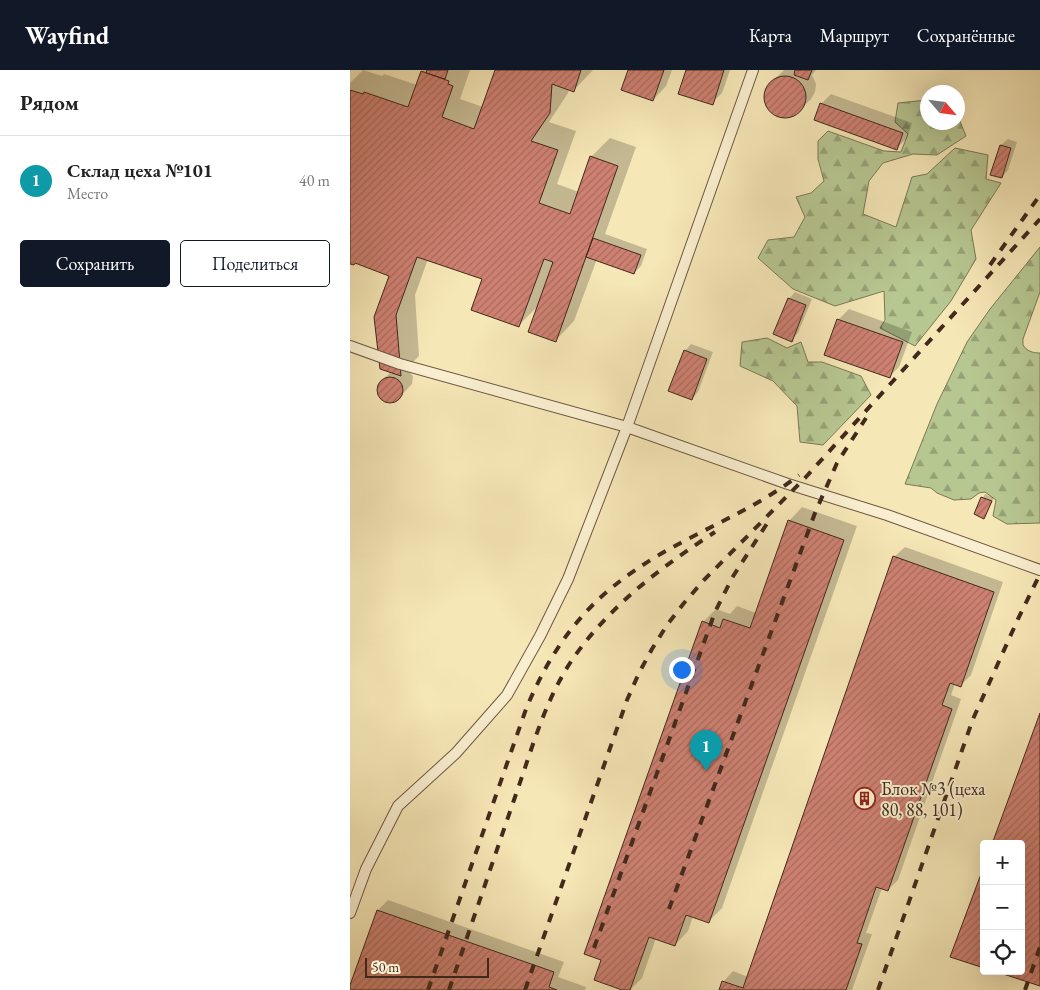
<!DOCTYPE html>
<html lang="ru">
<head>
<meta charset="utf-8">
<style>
  :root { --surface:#fff; --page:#f2f2f2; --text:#222; --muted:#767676; --line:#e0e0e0; --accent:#111827 }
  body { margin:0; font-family:"EB Garamond",serif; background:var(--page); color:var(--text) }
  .controls { position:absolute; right:15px; bottom:15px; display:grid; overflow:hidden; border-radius:5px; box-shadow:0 5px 20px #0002 }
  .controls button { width:45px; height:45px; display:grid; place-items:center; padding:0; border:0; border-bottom:1px solid var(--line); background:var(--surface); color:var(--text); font:25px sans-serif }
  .compass { position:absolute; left:570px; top:15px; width:45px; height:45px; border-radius:50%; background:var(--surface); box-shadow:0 5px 20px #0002; rotate:118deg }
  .scale { position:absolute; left:15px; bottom:12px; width:124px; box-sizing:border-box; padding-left:5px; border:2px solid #42291b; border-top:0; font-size:14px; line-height:18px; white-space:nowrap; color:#42291b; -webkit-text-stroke:4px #f9efd0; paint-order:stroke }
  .you { position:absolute; left:331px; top:599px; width:18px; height:18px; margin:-12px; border:4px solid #fff; border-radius:50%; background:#1a73e8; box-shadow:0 0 0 8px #1a73e833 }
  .badge { display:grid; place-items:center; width:32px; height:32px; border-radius:50%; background:var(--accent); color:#fff; font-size:16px; font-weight:700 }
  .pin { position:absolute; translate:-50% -41px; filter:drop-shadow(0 1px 2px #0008) }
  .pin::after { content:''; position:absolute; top:26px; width:18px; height:15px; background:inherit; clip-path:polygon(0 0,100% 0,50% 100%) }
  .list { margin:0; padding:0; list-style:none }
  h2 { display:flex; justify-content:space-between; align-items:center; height:65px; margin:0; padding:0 20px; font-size:21px }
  h2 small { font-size:16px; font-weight:400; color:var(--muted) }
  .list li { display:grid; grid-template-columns:32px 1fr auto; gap:15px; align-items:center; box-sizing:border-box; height:90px; padding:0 20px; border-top:1px solid var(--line) }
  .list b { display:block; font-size:19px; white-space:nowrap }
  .list p { margin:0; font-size:16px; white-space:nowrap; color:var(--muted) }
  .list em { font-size:16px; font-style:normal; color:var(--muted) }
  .actions { display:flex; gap:10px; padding:15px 20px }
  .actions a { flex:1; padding:11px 0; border:1px solid var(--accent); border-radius:5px; text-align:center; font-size:18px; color:var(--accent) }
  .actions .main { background:var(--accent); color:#fff }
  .icon { flex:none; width:28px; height:28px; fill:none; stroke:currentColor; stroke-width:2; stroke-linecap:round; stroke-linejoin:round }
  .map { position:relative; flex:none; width:690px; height:920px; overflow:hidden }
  header { display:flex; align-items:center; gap:30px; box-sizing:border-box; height:70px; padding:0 25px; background:var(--accent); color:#fff }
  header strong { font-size:24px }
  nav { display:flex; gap:28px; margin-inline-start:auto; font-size:18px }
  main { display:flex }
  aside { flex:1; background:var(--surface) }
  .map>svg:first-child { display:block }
  .forest { fill:url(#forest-firs); stroke:#7c7856 }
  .shadow { fill:#0003 }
  .building { fill:url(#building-hatch); stroke:#42291b }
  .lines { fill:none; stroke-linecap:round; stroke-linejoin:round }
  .lane-casing { stroke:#6f5842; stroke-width:12 }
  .lane { stroke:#f9efd0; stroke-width:10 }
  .rail { stroke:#42291b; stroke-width:4; stroke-dasharray:9 9; stroke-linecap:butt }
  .labels { text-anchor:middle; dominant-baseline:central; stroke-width:4; stroke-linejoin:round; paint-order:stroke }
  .poi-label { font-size:18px; fill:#42291b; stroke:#f9efd0; text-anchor:start }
</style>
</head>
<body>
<header>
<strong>Wayfind</strong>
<nav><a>Карта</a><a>Маршрут</a><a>Сохранённые</a></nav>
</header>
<main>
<aside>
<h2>Рядом<small></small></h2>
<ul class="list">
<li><span class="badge" style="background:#0f9aa8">1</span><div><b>Склад цеха №101</b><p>Место</p></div><em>40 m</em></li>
</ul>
<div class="actions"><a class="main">Сохранить</a><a>Поделиться</a></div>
</aside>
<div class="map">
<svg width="690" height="920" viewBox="0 0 690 920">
  <defs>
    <pattern id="forest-firs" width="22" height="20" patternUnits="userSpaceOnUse" patternTransform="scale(1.25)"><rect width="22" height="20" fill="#b7c792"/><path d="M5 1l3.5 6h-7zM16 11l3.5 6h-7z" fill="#96a276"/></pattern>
    <pattern id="building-hatch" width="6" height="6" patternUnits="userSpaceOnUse" patternTransform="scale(1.25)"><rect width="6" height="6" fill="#ce8172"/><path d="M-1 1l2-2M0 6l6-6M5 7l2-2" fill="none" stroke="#a96a5d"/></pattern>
  </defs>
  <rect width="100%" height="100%" fill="#f6e7b7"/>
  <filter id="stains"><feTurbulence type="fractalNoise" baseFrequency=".004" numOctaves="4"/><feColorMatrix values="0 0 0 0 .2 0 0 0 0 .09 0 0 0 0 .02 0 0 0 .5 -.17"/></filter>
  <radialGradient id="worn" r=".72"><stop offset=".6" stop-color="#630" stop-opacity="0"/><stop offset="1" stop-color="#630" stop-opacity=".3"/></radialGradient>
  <path class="forest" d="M 608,29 L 613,29 L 609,49 L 616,66 L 587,85 L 563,84 L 533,93 L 519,111 L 513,144 L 546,157 L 562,107 L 577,104 L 605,78 L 638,85 L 636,109 L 651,113 L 621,160 L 626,189 L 601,231 L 565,276 L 530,258 L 535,250 L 534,221 L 485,236 L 443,219 L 408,188 L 418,170 L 444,167 L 455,147 L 446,127 L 461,123 L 474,111 L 468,89 L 468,71 L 478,61 L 534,81 L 551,82 L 558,64 L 545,52 L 548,33 L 577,30 L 578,52 L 608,52 Z
    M 690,177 L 690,222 L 673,269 L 673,275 C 677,281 682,283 690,283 L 690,453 L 657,454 L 643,446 L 646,430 L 635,422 L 629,423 L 621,429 L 604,430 L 587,423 L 581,418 L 555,414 L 587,334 L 617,272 L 640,239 Z
    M 417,268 L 437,278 L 451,272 L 458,292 L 472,292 L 511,306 L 521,325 L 473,375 L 450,372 L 447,336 L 423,311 L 390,296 L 392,272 Z"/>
  <path class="shadow" d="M 13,0 L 32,6 L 34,4 L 67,15 L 73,0 L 120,0 L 110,29 L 133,37 L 147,0 L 243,0 L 224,20 L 219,19 L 218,23 L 199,52 L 226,61 L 207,114 L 229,122 L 241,87 L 260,68 L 286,77 L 255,164 L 297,179 L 291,196 L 284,203 L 247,189 L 224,251 L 206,270 L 188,236 L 169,255 L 134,209 L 78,189 L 65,225 L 69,286 L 56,299 L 63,306 L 62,314 L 46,331 L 38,332 L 34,331 L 29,325 L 28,317 L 41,301 L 41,205 L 5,192 L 0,193 L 0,13 Z
    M 279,0 L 322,0 L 316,16 L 303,30 Z
    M 337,0 L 380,0 L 372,23 L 362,33 Z
    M 434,0 L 466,0 L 462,5 L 466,14 L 465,22 L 461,29 L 445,45 L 437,47 L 430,46 L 423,43 L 417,37 L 415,30 L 415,22 L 419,15 Z
    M 481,24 L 562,53 L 557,68 L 547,78 L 471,34 Z
    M 658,69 L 667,72 L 658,100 L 652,107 L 651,75 Z
    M 445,222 L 462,229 L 448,263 L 441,270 L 439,229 Z
    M 499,239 L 562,262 L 549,297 L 539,307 L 488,250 Z
    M 341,274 L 363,282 L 348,322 L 342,329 L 335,281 Z
    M 635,424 L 644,428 L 634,447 L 625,444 Z
    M 452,437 L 507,456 L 372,838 L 359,851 L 343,846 L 338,861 L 325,875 L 306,868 L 292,908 L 280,920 L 275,920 L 353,552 L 366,539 L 380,544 L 387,536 L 406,543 L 439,451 Z
    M 555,477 L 653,512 L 621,605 L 611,615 L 605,614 L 601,625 L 611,629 L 548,810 L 538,820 L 532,818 L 516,863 L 522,864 L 502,920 L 370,920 L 373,912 L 383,901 L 398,907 L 544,487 Z
    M 38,830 L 214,892 L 208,907 L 236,917 L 235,920 L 0,920 L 28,840 Z"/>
  <path class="building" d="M 77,0 L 98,0 L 95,9 L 76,3 Z
    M 145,0 L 231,0 L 224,22 L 202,14 L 200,43 L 181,71 L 208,80 L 189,133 L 220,144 L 240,86 L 268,96 L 206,272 L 178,262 L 203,192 L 194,189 L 169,257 L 121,240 L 132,209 L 67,187 L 46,245 L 51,306 L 30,299 L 24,247 L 39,206 L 5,193 L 4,195 L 0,194 L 0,20 L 13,24 L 14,22 L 58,37 L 71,1 L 99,11 L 98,14 L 103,16 L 92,47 L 124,59 Z
    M 278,0 L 314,0 L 303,31 L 271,20 Z
    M 336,0 L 374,0 L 363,35 L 328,24 Z
    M 445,0 L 462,0 L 458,10 L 444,5 Z
    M414 27a21 21 0 1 1 42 0a21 21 0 1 1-42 0Z
    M 470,33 L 553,63 L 547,80 L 464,50 Z
    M 650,75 L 661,78 L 652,108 L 640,105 Z
    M 243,168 L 291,185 L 284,204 L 236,187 Z
    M 438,228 L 456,235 L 442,272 L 423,264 Z
    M 487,249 L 553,272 L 540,308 L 474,285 Z
    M 334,280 L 357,289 L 342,330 L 318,321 Z
    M27 320a13 13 0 1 1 26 0a13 13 0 1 1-26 0Z
    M 631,427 L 642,431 L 634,449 L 624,444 Z
    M 438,450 L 494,470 L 359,853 L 336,845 L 325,876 L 299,867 L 280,920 L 272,920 L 244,910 L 251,890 L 234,884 L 352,551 L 370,558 L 373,549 L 400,558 Z
    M 543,486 L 644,522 L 611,617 L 600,613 L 592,635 L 602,639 L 538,821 L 526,817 L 507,873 L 512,874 L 496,920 L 369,920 L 372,911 L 393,918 Z
    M 690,643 L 690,916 L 644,901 L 671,901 L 671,774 L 642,774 Z
    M 634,796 L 634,898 L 600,887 Z
    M 27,840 L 204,902 L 199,917 L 207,920 L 0,920 L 0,915 Z"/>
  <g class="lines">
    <defs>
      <path id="lane" d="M 0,276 L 50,294 L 277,357 L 438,414 L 537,445 L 690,500
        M 0,843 L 16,799 L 48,736 L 106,683 L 157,625 L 190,566 L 218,509 L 277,357 L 403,0"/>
    </defs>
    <use href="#lane" class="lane-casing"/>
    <use href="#lane" class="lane"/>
    <path class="rail" d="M 640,195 L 690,125
      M 319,839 L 465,443 L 487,393 L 516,348
      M 244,878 L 365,542 L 382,508 L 418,452
      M 78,920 L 176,639 C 212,553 258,510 340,468 C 378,448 416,431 449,405
      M 99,920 C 121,856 143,791 165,727 C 182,679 195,629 224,587 C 261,535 311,497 365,462
      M 175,920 L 277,630 L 289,603 L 302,579 L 317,555 L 334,533 L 354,510 L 455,408 L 690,149
      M 528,920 L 623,649 L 668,549 L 690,504
      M 675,920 L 690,877"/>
  </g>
  <defs>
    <symbol id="building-ring" viewBox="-11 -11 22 22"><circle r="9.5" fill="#f9efd0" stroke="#8f2418" stroke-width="1.5"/><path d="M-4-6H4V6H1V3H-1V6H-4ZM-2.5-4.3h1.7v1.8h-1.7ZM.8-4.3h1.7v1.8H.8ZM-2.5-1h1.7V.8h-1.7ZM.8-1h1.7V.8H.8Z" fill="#8f2418"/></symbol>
  </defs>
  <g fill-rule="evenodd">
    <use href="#building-ring" x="502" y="716" width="25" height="25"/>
  </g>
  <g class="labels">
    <g class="poi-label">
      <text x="531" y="718">Блок №3 (цеха<tspan x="531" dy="21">80, 88, 101)</tspan></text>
    </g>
  </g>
  <rect width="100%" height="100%" filter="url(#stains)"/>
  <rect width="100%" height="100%" fill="url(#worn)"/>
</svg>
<div class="controls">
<button>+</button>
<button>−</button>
<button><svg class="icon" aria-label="locate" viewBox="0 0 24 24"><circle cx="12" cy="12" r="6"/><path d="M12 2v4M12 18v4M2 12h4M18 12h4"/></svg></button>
</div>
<svg class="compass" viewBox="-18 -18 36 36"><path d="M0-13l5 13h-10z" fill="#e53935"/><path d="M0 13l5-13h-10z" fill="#767676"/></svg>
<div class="scale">50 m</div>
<div class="you"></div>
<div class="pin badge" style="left:356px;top:701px;background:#0f9aa8">1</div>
</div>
</main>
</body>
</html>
